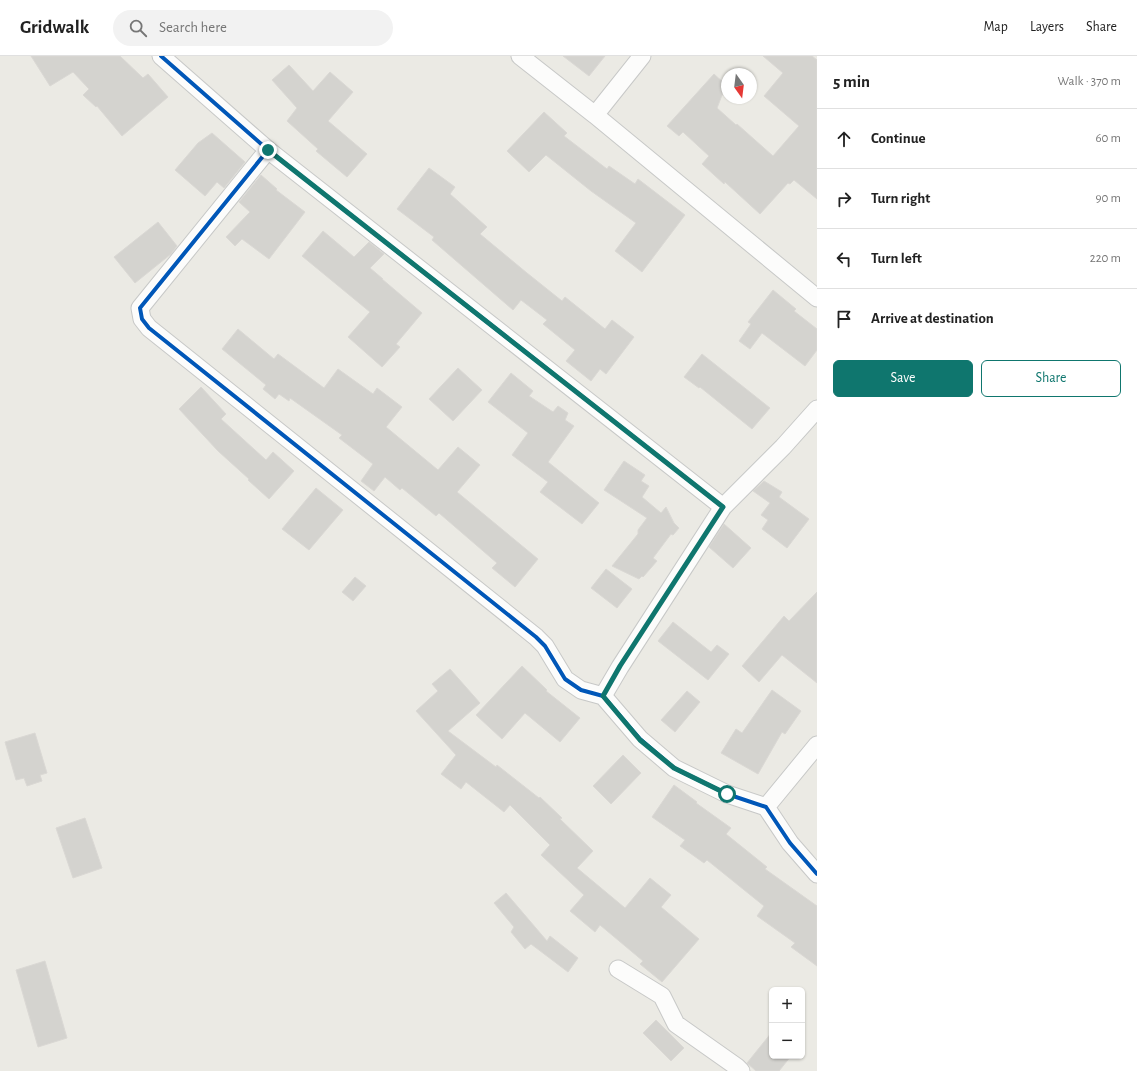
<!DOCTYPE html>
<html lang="en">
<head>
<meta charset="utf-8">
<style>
  :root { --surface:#fff; --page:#f2f2f2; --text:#222; --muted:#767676; --line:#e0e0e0; --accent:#0f766e }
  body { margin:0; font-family:"Alegreya Sans",sans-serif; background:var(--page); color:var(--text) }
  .controls { position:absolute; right:12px; bottom:12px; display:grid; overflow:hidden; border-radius:6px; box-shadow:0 1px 3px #0004 }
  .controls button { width:36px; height:36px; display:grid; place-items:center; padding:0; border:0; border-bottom:1px solid var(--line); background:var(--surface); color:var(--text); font:20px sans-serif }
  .compass { position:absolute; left:721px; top:12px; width:36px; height:36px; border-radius:50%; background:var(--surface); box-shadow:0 1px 3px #0004; rotate:166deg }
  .stop { position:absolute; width:12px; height:12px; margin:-9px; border:3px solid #0f766e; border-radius:50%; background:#fff }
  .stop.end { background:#0f766e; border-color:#fff; box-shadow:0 1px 4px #0008 }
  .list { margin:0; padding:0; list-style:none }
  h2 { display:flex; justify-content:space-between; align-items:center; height:52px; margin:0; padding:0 16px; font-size:17px }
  h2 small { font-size:13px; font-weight:400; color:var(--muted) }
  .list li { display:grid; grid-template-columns:26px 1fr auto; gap:12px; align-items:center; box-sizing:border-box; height:60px; padding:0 16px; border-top:1px solid var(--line) }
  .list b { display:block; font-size:15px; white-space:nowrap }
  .list em { font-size:13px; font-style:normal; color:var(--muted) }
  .actions { display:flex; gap:8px; padding:12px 16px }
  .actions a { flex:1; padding:9px 0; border:1px solid var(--accent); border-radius:6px; text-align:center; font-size:14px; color:var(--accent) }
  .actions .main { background:var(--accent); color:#fff }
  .icon { flex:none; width:22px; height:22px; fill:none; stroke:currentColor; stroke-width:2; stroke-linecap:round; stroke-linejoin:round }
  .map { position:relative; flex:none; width:817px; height:1015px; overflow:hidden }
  header { display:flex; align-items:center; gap:24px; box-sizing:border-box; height:56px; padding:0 20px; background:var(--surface); border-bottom:1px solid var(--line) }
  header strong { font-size:19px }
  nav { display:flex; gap:22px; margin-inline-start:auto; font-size:14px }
  .search { width:280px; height:36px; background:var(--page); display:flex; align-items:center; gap:10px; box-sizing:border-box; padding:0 14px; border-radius:22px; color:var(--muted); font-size:15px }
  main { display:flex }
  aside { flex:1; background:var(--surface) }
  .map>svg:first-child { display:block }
  .building { fill:#d4d3cf; stroke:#dad8d4 }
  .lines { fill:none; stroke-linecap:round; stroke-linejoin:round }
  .minor-casing { stroke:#c7c8c7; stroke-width:19 }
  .minor { stroke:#fcfcfb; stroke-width:17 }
  .cycleway-casing { stroke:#fff; stroke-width:6 }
  .cycleway { stroke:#0057b8; stroke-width:4 }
  .route { stroke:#0f766e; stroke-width:5 }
</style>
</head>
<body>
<header>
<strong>Gridwalk</strong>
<div class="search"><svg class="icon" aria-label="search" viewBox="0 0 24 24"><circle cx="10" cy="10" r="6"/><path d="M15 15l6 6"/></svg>Search here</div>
<nav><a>Map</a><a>Layers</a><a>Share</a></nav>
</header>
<main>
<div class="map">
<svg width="817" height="1015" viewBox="0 0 817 1015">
  <rect width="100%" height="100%" fill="#ebeae4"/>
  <path class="building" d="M 31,0 L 120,0 L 143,22 L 148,18 L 168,41 L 122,80 L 97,50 L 96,51 L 83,39 L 89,33 L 73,16 L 50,30 Z
    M 563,0 L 605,0 L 589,20 Z
    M 763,0 L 812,0 L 817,4 L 817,143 L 794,124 L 790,128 L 788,127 L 760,158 L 725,126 L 724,128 L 702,108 L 709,100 L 683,76 L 679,80 L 667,70 L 714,18 L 726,29 L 717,52 L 736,69 L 737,68 L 773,100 L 799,70 L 764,40 L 783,17 Z
    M 289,9 L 313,35 L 330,16 L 353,36 L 328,65 L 367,98 L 347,121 L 316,95 L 318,93 L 287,65 L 297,52 L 272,24 Z
    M 544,56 L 567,77 L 564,80 L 607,113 L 609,110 L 635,128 L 638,123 L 685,159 L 642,216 L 615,195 L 636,167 L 591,135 L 546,99 L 529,116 L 507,95 Z
    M 212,77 L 245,106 L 224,132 L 217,126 L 205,140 L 175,114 L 198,87 Z
    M 429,112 L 455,131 L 450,138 L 487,171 L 480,178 L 527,217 L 562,245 L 565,241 L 605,273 L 612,264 L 634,281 L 606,318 L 600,313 L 591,325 L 566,305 L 575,294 L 543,268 L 547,264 L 521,244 L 513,254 L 432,184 L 434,181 L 397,153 Z
    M 261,119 L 277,133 L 276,134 L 305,156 L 269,203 L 242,183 L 235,190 L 226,181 L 250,156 L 239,146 Z
    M 158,166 L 177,190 L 171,198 L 135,227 L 114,201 Z
    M 323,175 L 354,201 L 369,186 L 384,198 L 370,212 L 383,223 L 382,223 L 422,257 L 396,288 L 400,291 L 382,311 L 348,281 L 370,256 L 302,200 Z
    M 773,234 L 796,253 L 794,255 L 817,273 L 817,294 L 805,310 L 762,277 L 750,293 L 739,285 L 751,268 L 748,266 Z
    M 238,273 L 274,303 L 278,298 L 324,332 L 338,313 L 373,338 L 377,332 L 402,351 L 386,371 L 438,414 L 458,391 L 480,409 L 457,436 L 538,503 L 515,531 L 492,512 L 497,507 L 439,457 L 436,460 L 402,432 L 400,434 L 385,421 L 374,435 L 361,425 L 373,408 L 339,382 L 342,379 L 290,342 L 289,345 L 279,338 L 275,343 L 263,333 L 266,329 L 222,293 Z
    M 702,298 L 770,352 L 752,373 L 700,331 L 699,332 L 684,321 Z
    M 458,312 L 482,334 L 453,365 L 429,343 Z
    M 511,317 L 533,335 L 529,340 L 553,356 L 558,350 L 568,357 L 565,364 L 574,370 L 548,406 L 599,447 L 582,468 L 540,436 L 548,426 L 512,399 L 528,377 L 488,346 Z
    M 201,331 L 226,358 L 221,363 L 266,404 L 273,396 L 294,415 L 269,443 L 248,424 L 249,423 L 218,395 L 179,353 Z
    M 624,405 L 645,419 L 641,425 L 649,430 L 642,441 L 661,457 L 666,451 L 674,467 L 679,472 L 673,479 L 671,478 L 653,502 L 657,505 L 643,521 L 642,520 L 639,523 L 612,510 L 638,478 L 638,474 L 647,462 L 604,434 Z
    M 764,425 L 782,436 L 779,441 L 809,463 L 787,492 L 762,473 L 768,464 L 761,459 L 770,447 L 753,435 Z
    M 316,432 L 343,454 L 309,494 L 282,473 Z
    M 724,468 L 751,492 L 733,512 L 709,491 Z
    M 606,513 L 632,533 L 617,552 L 591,532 Z
    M 355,521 L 366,530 L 353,545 L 342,536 Z
    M 817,536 L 817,627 L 782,599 L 759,626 L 742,610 L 784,560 L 789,565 Z
    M 673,566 L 711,596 L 717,589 L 729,598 L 708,624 L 658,585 Z
    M 522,610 L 547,634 L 546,635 L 580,662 L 560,686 L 525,657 L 502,683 L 476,659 Z
    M 450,613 L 480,647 L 448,675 L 496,711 L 497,709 L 539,742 L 540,741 L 562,762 L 560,763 L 593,795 L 577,812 L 625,852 L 650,822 L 671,839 L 661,851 L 699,883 L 662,926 L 640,908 L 643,905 L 600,869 L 595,876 L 570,855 L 584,839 L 541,799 L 550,789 L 510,749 L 504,756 L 466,726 L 461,733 L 441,718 L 456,699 L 416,655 L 438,635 L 432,628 Z
    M 772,634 L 801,655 L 785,678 L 782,676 L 758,718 L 721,697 L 736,673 L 742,677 Z
    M 687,635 L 700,646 L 675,676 L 661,664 Z
    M 35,677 L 47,717 L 40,719 L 42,725 L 27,730 L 24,722 L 16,724 L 5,686 Z
    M 623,699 L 641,717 L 611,748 L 593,730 Z
    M 674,729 L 697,746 L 696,747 L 731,772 L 726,778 L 767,811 L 765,813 L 817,850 L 817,910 L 791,891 L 795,887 L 757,860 L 764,850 L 707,804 L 704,807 L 680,790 L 685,784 L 652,761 Z
    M 85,762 L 102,812 L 73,822 L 56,772 Z
    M 506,837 L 547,885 L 550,880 L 578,902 L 568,916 L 531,888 L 525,893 L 511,876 L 514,871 L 494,847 Z
    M 45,905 L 67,982 L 38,991 L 16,914 Z
    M 656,964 L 684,992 L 671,1005 L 643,977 Z
    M 772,976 L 772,1000 L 791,1000 L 779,1015 L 756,1015 L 747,1007 Z"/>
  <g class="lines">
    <defs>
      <path id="minor" d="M 161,0 L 268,94 L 723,451
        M 520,0 L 595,59 L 817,242
        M 595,59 L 642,0
        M 268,94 L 140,252 L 142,263 L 149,272 L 536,581 L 545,590 L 565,623 L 581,634 L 603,640 L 640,683 L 674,712 L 727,738 L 766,751 L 790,787 L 817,818
        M 603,640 L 620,611 L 723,451 L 783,391 L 817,353
        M 766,751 L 817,689
        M 618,913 L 662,940 L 676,968 L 737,1011 L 741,1015"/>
    </defs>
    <use href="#minor" class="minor-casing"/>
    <use href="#minor" class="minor"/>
    <defs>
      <path id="cycleway" d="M 161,0 L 268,94 L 723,451
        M 268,94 L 140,252 L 142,263 L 149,272 L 536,581 L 545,590 L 565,623 L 581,634 L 603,640 L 640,683 L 674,712 L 727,738 L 766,751 L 790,787 L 817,818"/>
    </defs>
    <use href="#cycleway" class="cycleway-casing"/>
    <use href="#cycleway" class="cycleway"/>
  </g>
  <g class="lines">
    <path class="route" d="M 268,94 L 723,451 L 620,610 L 603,640 L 640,684 L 674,712 L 727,738"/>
  </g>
</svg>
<div class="controls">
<button>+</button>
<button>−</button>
</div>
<svg class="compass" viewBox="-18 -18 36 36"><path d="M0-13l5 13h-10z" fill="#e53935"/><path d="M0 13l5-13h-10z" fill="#767676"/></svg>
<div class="stop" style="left:727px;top:738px"></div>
<div class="stop end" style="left:268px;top:94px"></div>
</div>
<aside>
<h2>5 min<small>Walk · 370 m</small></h2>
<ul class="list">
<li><svg class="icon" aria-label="ahead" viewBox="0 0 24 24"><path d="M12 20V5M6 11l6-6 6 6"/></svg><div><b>Continue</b></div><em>60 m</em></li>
<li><svg class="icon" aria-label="right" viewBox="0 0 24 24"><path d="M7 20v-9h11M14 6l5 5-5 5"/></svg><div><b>Turn right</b></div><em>90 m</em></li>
<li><svg class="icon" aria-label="left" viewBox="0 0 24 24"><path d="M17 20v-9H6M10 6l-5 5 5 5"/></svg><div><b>Turn left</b></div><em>220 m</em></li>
<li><svg class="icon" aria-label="arrive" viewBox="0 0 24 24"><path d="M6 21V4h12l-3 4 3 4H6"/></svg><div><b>Arrive at destination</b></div></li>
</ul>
<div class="actions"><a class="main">Save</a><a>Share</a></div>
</aside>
</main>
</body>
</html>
